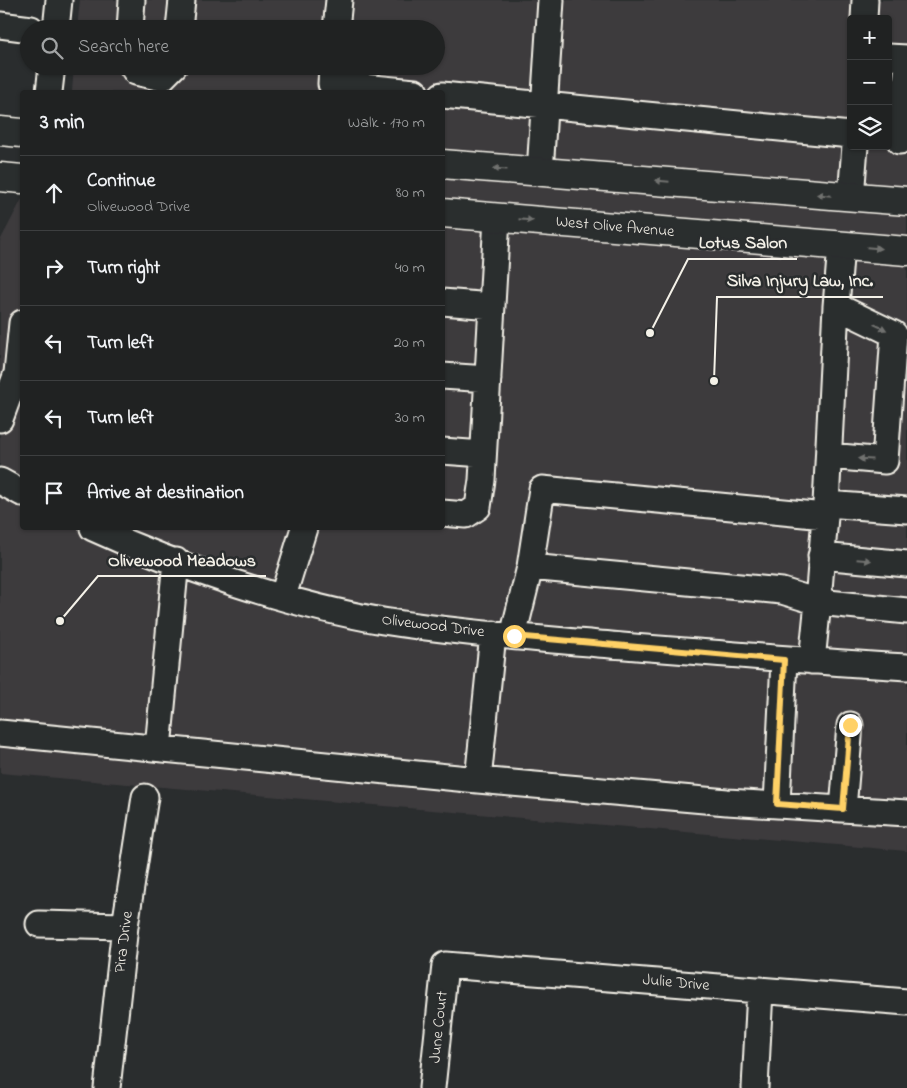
<!DOCTYPE html>
<html lang="en">
<head>
<meta charset="utf-8">
<style>
  :root { --surface:#202222; --page:#2d2f2f; --text:#f1f3f6; --muted:#a2a4a5; --line:#3d3f40 }
  body { margin:0; font-family:"Indie Flower",sans-serif; background:var(--page); color:var(--text) }
  .controls { position:absolute; right:15px; top:15px; display:grid; overflow:hidden; border-radius:5px; box-shadow:0 1px 4px #0004 }
  .controls button { width:45px; height:45px; display:grid; place-items:center; padding:0; border:0; border-bottom:1px solid var(--line); background:var(--surface); color:var(--text); font:25px sans-serif }
  .stop { position:absolute; width:15px; height:15px; margin:-11px; border:4px solid #ffd166; border-radius:50%; background:#fff }
  .stop.end { background:#ffd166; border-color:#fff; box-shadow:0 1px 5px #0008 }
  .list { margin:0; padding:0; list-style:none }
  h2 { display:flex; justify-content:space-between; align-items:center; height:65px; margin:0; padding:0 20px; font-size:21px }
  h2 small { font-size:16px; font-weight:400; color:var(--muted) }
  .list li { display:grid; grid-template-columns:32px 1fr auto; gap:15px; align-items:center; box-sizing:border-box; height:75px; padding:0 20px; border-top:1px solid var(--line) }
  .list b { display:block; font-size:19px; white-space:nowrap }
  .list p { margin:0; font-size:16px; white-space:nowrap; color:var(--muted) }
  .list em { font-size:16px; font-style:normal; color:var(--muted) }
  .icon { flex:none; width:28px; height:28px; fill:none; stroke:currentColor; stroke-width:2; stroke-linecap:round; stroke-linejoin:round }
  .map { position:relative; flex:none; width:907px; height:1088px; overflow:hidden }
  .search { position:absolute; background:var(--surface); box-shadow:0 1px 4px #0004; left:20px; top:20px; width:425px; height:55px; display:flex; align-items:center; gap:12px; box-sizing:border-box; padding:0 18px; border-radius:28px; color:var(--muted); font-size:19px }
  .panel { position:absolute; background:var(--surface); box-shadow:0 1px 4px #0004; left:20px; top:90px; width:425px; height:440px; border-radius:5px }
  .map>svg:first-child { display:block }
  .built { fill:#3e3b3e; fill-rule:evenodd }
  .lines { fill:none; stroke-linecap:round; stroke-linejoin:round }
  .minor-casing { stroke:#f4f1e8; stroke-width:29 }
  .major-casing { stroke:#f4f1e8; stroke-width:31 }
  .minor { stroke:#2a2d2e; stroke-width:25 }
  .major { stroke:#2a2d2e; stroke-width:28 }
  .oneway { fill:#71726f }
  .route { stroke:#ffd166; stroke-width:6 }
  .labels { text-anchor:middle; dominant-baseline:central; stroke-width:5; stroke-linejoin:round; paint-order:stroke }
  .street-label { font-size:16px; fill:#f4f1e8; stroke:#2a2d2e }
  .leader { fill:none; stroke:#f4f1e8; stroke-width:2 }
  .callout-dot { fill:#f4f1e8; stroke:#2a2d2e; stroke-width:2 }
  .callout-label { font-size:18px; text-anchor:middle; font-weight:bold; fill:#f4f1e8; stroke:#2a2d2e; stroke-width:5; stroke-linejoin:round; paint-order:stroke }
</style>
</head>
<body>
<div class="map">
<svg width="907" height="1088" viewBox="0 0 907 1088">
  <rect width="100%" height="100%" fill="#2a2d2e"/>
  <filter id="ink" filterUnits="userSpaceOnUse"><feTurbulence type="fractalNoise" baseFrequency=".02" numOctaves="2"/><feDisplacementMap in="SourceGraphic" scale="10" xChannelSelector="R" yChannelSelector="G"/><feConvolveMatrix kernelMatrix="1 2 1 2 8 2 1 2 1" color-interpolation-filters="sRGB"/></filter>
  <g filter="url(#ink)">
    <path class="built" d="M 80,0 L 907,0 L 907,851 L 0,773 L 0,241 L 22,199 L 22,528 L 442,528 L 442,92 L 72,92 L 74,66 L 436,66 L 436,29 L 77,29 ZM 851,19 L 888,19 L 888,146 L 851,146 Z"/>
    <g class="lines">
      <defs>
        <path id="minor" d="M 864,19 L 865,0
          M 0,25 L 31,29
          M 56,29 L 59,0
          M 130,29 L 132,0
          M 179,29 L 182,0
          M 336,29 L 339,0
          M 888,57 L 907,58
          M 132,66 L 136,72 L 162,78 L 174,66
          M 332,66 L 331,84 L 415,92
          M 49,92 L 52,66
          M 442,95 L 851,135
          M 900,141 L 907,73
          M 540,172 L 551,0
          M 851,197 L 855,146
          M 841,246 L 836,306 L 826,504 L 818,602 L 907,611
          M 442,302 L 492,306
          M 442,376 L 488,379
          M 0,419 L 17,373 L 22,323
          M 442,451 L 483,454
          M 829,456 L 885,461 L 894,334 L 836,306
          M 0,481 L 22,493
          M 826,504 L 907,510
          M 442,513 L 466,515 L 478,507 L 482,480 L 497,218
          M 93,528 C 178,567 290,605 383,621 C 458,633 535,638 611,645 C 710,653 808,661 907,667
          M 821,556 L 907,564
          M 530,567 L 542,489 L 825,516
          M 283,596 L 304,528
          M 513,636 L 530,567 L 782,591 L 818,602 L 812,661
          M 0,733 L 478,780 L 727,802 L 907,813
          M 158,748 L 176,561
          M 478,780 L 493,634
          M 777,804 L 784,660
          M 843,809 L 850,725
          M 39,924 L 125,926
          M 107,1088 L 125,926 L 145,797
          M 432,1088 L 445,965 L 907,1002
          M 755,1088 L 760,990"/>
        <path id="major" d="M 0,131 L 22,133
          M 442,164 L 907,201
          M 0,177 L 22,179
          M 442,213 L 907,251"/>
      </defs>
      <use href="#minor" class="minor-casing"/>
      <use href="#major" class="major-casing"/>
      <use href="#minor" class="minor"/>
      <use href="#major" class="major"/>
    </g>
    <defs><path id="oneway-solid" d="M-6-.8H1V-3.2L6.5 0L1 3.2V.8H-6Z" transform="scale(1.25)"/></defs>
    <g class="oneway">
      <use href="#oneway-solid" transform="translate(500 169) rotate(-176)"/>
      <use href="#oneway-solid" transform="translate(662 181) rotate(-175)"/>
      <use href="#oneway-solid" transform="translate(824 195) rotate(-175)"/>
      <use href="#oneway-solid" transform="translate(526 220) rotate(5)"/>
      <use href="#oneway-solid" transform="translate(874 248) rotate(5)"/>
      <use href="#oneway-solid" transform="translate(880 327) rotate(25)"/>
      <use href="#oneway-solid" transform="translate(865 459) rotate(-176)"/>
      <use href="#oneway-solid" transform="translate(864 560) rotate(5)"/>
    </g>
  </g>
  <g class="lines" filter="url(#ink)">
    <path class="route" d="M 514,636 L 784,660 L 777,804 L 843,809 L 850,725"/>
  </g>
  <g class="labels">
    <g class="street-label">
      <text transform="translate(615 227) rotate(5)">West Olive Avenue</text>
      <text transform="translate(433 626) rotate(7)">Olivewood Drive</text>
      <text transform="translate(124 942) rotate(-83)">Pira Drive</text>
      <text transform="translate(676 983) rotate(5)">Julie Drive</text>
      <text transform="translate(439 1027) rotate(-84)">June Court</text>
    </g>
  </g>
  <path class="leader" d="M650 333L688 259H797M714 381L717 297H883M60 621L98 576H266"/>
  <g class="callout-dot">
    <circle cx="650" cy="333" r="5"/>
    <circle cx="714" cy="381" r="5"/>
    <circle cx="60" cy="621" r="5"/>
  </g>
  <g class="callout-label">
    <text x="743" y="248">Lotus Salon</text>
    <text x="800" y="286">Silva Injury Law, Inc.</text>
    <text x="182" y="566">Olivewood Meadows</text>
  </g>
</svg>
<div class="controls">
<button>+</button>
<button>−</button>
<button><svg class="icon" aria-label="layers" viewBox="0 0 24 24"><path d="M12 4l9 5-9 5-9-5zM3 14l9 5 9-5"/></svg></button>
</div>
<div class="stop" style="left:514px;top:636px"></div>
<div class="stop end" style="left:850px;top:725px"></div>
<div class="search"><svg class="icon" aria-label="search" viewBox="0 0 24 24"><circle cx="10" cy="10" r="6"/><path d="M15 15l6 6"/></svg>Search here</div>
<section class="panel">
<h2>3 min<small>Walk · 170 m</small></h2>
<ul class="list">
<li><svg class="icon" aria-label="ahead" viewBox="0 0 24 24"><path d="M12 20V5M6 11l6-6 6 6"/></svg><div><b>Continue</b><p>Olivewood Drive</p></div><em>80 m</em></li>
<li><svg class="icon" aria-label="right" viewBox="0 0 24 24"><path d="M7 20v-9h11M14 6l5 5-5 5"/></svg><div><b>Turn right</b></div><em>40 m</em></li>
<li><svg class="icon" aria-label="left" viewBox="0 0 24 24"><path d="M17 20v-9H6M10 6l-5 5 5 5"/></svg><div><b>Turn left</b></div><em>20 m</em></li>
<li><svg class="icon" aria-label="left" viewBox="0 0 24 24"><path d="M17 20v-9H6M10 6l-5 5 5 5"/></svg><div><b>Turn left</b></div><em>30 m</em></li>
<li><svg class="icon" aria-label="arrive" viewBox="0 0 24 24"><path d="M6 21V4h12l-3 4 3 4H6"/></svg><div><b>Arrive at destination</b></div></li>
</ul>
</section>
</div>
</body>
</html>
